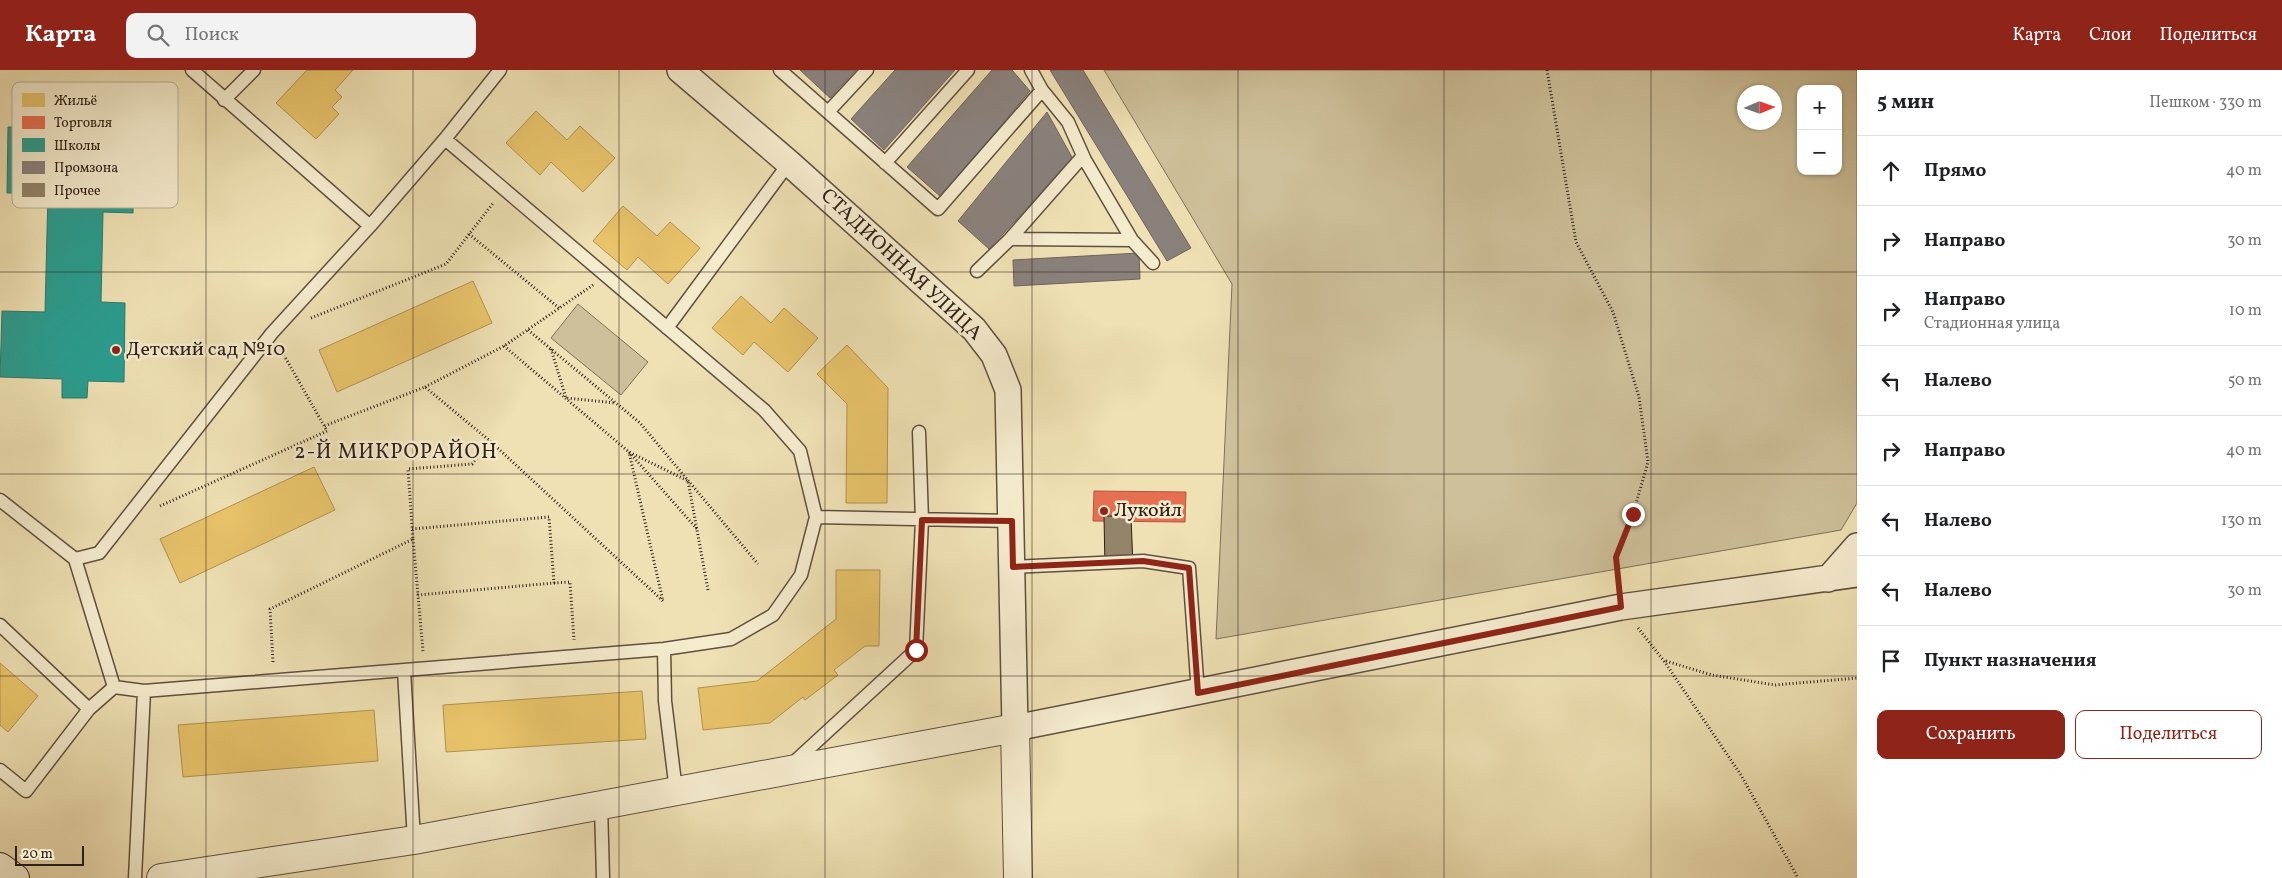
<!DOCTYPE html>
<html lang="ru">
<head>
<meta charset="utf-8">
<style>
  :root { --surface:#fff; --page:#f2f2f2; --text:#202124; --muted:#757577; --line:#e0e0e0; --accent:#8f2418 }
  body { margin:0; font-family:Vollkorn,serif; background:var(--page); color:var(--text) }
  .controls { position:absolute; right:15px; top:15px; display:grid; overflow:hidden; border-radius:10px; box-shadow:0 1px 4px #0004 }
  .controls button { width:45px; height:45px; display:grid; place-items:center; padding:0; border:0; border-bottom:1px solid var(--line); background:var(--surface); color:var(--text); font:25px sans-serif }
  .compass { position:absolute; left:1737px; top:15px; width:45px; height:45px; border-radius:50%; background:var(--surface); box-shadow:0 1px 4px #0004; rotate:88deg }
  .scale { position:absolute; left:15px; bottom:12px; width:69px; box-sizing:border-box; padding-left:5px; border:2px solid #2f201a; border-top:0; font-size:14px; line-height:18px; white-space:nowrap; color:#2f201a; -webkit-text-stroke:4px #f5ecce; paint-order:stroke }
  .stop { position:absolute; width:15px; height:15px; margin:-11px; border:4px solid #8f2418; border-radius:50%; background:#fff }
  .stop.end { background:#8f2418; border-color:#fff; box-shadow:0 1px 5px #0008 }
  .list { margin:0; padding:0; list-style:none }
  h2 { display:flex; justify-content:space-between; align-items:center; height:65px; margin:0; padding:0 20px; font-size:21px }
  h2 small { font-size:16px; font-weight:400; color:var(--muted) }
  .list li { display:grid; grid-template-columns:32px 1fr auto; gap:15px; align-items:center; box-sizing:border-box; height:70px; padding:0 20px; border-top:1px solid var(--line) }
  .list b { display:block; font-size:19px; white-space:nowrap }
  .list p { margin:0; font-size:16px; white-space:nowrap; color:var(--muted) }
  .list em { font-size:16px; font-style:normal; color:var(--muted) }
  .actions { display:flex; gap:10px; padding:15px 20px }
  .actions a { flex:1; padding:11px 0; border:1px solid var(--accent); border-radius:10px; text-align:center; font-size:18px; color:var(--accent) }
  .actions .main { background:var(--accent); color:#fff }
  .icon { flex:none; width:28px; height:28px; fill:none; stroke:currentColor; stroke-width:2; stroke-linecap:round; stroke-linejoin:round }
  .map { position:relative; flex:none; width:1857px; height:808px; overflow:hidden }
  header { display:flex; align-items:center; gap:30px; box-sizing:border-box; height:70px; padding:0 25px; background:var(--accent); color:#fff }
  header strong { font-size:24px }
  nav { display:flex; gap:28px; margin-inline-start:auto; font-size:18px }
  .search { width:350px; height:45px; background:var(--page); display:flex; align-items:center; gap:12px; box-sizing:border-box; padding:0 18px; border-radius:10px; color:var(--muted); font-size:19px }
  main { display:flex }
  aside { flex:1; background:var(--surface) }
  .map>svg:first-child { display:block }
  .green { fill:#cec09a; stroke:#7e705a; fill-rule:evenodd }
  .homes { fill:#e9c46a; stroke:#b19352 }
  .shops { fill:#e76f51; stroke:#b05740 }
  .schools { fill:#2a9d8f; stroke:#2c786c }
  .industry { fill:#8a817c; stroke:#6f645f }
  .building { fill:#93846a; stroke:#2f201a }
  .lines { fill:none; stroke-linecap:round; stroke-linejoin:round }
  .service-casing { stroke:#5f5040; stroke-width:15 }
  .minor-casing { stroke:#5f5040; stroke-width:28 }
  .tertiary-casing { stroke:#5f5040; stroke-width:30 }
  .secondary-casing { stroke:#2f201a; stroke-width:30 }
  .path { stroke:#2f201a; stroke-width:3; stroke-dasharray:1 2.5; stroke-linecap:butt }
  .service { stroke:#f5ecce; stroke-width:12 }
  .minor { stroke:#f5ecce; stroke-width:25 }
  .tertiary { stroke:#f5ecce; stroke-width:28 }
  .secondary { stroke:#f5ecce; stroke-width:28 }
  .route { stroke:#8f2418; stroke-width:6 }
  .grid { fill:none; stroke:#2f201a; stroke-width:1; stroke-opacity:0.55 }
  .poi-dot { fill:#8f2418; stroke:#f5ecce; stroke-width:2 }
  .labels { text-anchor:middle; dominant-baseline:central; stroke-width:5; stroke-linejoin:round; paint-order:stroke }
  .street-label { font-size:20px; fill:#2f201a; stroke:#f5ecce }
  .poi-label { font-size:20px; fill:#2f201a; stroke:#f5ecce; text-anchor:start }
  .neighbourhood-label { font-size:21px; letter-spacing:1px; fill:#2f201a; stroke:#f5ecce }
  .key { fill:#f5ecce; stroke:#baaf98; stroke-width:1 }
  .key-label { font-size:14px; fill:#2f201a }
</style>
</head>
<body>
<header>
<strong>Карта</strong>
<div class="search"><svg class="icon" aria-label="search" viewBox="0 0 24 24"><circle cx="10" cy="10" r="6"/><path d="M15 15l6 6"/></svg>Поиск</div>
<nav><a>Карта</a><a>Слои</a><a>Поделиться</a></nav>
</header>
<main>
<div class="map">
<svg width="1857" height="808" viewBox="0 0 1857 808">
  <rect width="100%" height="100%" fill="#efe1b4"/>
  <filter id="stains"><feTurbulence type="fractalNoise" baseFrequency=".004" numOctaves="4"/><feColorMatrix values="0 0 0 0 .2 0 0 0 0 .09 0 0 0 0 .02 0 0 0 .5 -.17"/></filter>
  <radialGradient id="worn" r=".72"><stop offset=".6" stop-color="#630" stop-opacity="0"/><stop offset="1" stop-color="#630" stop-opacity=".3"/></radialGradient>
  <path class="green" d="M 1104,0 L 1857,0 L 1857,433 L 1841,460 L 1216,569 L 1232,214 ZM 1801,19 L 1838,19 L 1838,101 L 1801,101 ZM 1744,22 L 1774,22 L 1774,52 L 1744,52 Z
    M 578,234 L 648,292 L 621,325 L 551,268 Z"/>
  <path class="homes" d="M 307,0 L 353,0 L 335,20 L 342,27 L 332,37 L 339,44 L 316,69 L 276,33 Z
    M 536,41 L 567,70 L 580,56 L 615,88 L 583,122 L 551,92 L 540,105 L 506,73 Z
    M 623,136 L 657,166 L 670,152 L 700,178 L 668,214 L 638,187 L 627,200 L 593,171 Z
    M 473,211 L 492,253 L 337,322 L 319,280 Z
    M 741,226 L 771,253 L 784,238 L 818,268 L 788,302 L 754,272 L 743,285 L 712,258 Z
    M 847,275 L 888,318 L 887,433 L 846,433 L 847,334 L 817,304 Z
    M 314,397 L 335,440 L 180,513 L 160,469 Z
    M 836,500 L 880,500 L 879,576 L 865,576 L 834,600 L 838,605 L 805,630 L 803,627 L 770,653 L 703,660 L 698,618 L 757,611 L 836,549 Z
    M 0,593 L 38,626 L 8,662 L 0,655 Z
    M 642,621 L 646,669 L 446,682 L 443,635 Z
    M 374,640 L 378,691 L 183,707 L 178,655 Z"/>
  <path class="shops" d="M 1094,421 L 1186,422 L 1185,452 L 1093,451 Z"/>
  <path class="schools" d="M 75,41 L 94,42 L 93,61 L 135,62 L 133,143 L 103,142 L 101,232 L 125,233 L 124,312 L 88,311 L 87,328 L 62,328 L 62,309 L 0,307 L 2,241 L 45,242 L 48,123 L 7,123 L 8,57 L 74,58 Z"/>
  <path class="industry" d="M 800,0 L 856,0 L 830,28 Z
    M 895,0 L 955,0 L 884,80 L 851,49 Z
    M 992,0 L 1012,0 L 1030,21 L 941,127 L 907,97 Z
    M 1050,0 L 1083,0 L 1191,178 L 1167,191 Z
    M 1047,42 L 1073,89 L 989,179 L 958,151 Z
    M 1139,183 L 1140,209 L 1014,216 L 1013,190 Z"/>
  <path class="building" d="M 1104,446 L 1131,446 L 1133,497 L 1105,498 Z"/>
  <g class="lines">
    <defs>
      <path id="service" d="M 192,0 L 370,156
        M 780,0 L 938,139 L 1042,20 L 1068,52 L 1085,90 L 1132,170 L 1010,169 L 1083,86
        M 1031,0 L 1042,20
        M 224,30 L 254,0
        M 828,42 L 867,0
        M 885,93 L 968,0
        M 1132,170 L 1153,193
        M 977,201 L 1010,169
        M 667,258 L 789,93
        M 0,430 L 75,489
        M 816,447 L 1012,451
        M 1013,497 L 1143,491 L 1189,498 L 1198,623
        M 0,555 L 89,639
        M 664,579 L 665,631 L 676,721
        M 404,601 L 414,770
        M 144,621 L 664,579 L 731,569 L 773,545 L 801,505 L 816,447 L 800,381 L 764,340 L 445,69
        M 791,695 L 916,580 L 922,450 L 919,362
        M 0,700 L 26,721 L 89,639 L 114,617
        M 601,735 L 603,808
        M 135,808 L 144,621 L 114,617 L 75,489 L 99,483 L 272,263 L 370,156 L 445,69 L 500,0"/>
      <path id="minor" d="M 680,0 L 789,93 L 974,259 L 994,285 L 1008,320 L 1015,658 L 1621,537 L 1857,504
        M 1828,509 L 1857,476"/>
      <path id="tertiary" d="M 161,808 L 414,770 L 1015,658 L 1018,808"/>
      <path id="secondary" d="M 0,797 L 15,808"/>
    </defs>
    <use href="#service" class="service-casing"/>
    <use href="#minor" class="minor-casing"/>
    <use href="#tertiary" class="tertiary-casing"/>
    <use href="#secondary" class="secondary-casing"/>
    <path class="path" d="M 1547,0 L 1576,172 L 1613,242 L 1639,327 L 1648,392 L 1633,444 L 1616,487 L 1618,513
      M 469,164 L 559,238
      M 311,248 L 446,194 L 494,132
      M 528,260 L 640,353 L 758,494
      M 504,276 L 629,382 L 688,411 L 708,520
      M 551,279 L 566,328 L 616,333
      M 425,317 L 504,276 L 593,215
      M 490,371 L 663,531 L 629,382 L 697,459
      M 160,436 L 327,361 L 281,280
      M 412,459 L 549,447 L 554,513 L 418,525 L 423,581
      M 413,469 L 418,525
      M 554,513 L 570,512 L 574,570
      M 1638,558 L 1664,591 L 1741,705 L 1798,808
      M 1666,591 L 1712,605 L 1775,615 L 1857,608
      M 273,592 L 270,539 L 413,469 L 408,399 L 472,394 L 490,371 L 425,317 L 324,356"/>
    <use href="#service" class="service"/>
    <use href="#minor" class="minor"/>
    <use href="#tertiary" class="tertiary"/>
    <use href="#secondary" class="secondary"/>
  </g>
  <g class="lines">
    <path class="route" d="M 916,580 L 922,450 L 1012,451 L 1013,497 L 1143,491 L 1189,498 L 1198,623 L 1621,537 L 1616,487 L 1633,444"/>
  </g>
  <path class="grid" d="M 206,0 L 206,808M 413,0 L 413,808M 619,0 L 619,808M 825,0 L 825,808M 1032,0 L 1032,808M 1238,0 L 1238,808M 1444,0 L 1444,808M 1651,0 L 1651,808M 0,202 L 1857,202M 0,404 L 1857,404M 0,606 L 1857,606"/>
  <g class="poi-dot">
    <circle cx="116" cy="280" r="5"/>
    <circle cx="1104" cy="441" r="5"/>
  </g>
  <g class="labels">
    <g class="street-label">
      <text transform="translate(901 195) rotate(43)">СТАДИОННАЯ УЛИЦА</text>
    </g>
    <g class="poi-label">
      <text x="126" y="280">Детский сад №10</text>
      <text x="1114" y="441">Лукойл</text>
    </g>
    <g class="neighbourhood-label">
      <text x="396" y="382">2-Й МИКРОРАЙОН</text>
    </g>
  </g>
  <rect x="12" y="12" width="166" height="126" rx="8" class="key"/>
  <rect x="22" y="23" width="23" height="14" fill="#e9c46a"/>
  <rect x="22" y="46" width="23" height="13" fill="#e76f51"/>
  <rect x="22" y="68" width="23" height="14" fill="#2a9d8f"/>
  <rect x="22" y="91" width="23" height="13" fill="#8a817c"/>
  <rect x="22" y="113" width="23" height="14" fill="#93846a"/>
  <g class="key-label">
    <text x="54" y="35">Жильё</text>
    <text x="54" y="57">Торговля</text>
    <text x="54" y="80">Школы</text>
    <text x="54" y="102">Промзона</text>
    <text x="54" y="125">Прочее</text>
  </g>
  <rect width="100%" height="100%" filter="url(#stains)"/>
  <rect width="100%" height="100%" fill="url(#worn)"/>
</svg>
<div class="controls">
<button>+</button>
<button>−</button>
</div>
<svg class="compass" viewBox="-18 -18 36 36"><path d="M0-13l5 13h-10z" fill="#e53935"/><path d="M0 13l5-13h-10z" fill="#757577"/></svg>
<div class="scale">20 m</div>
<div class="stop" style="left:916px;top:580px"></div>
<div class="stop end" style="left:1633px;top:444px"></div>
</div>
<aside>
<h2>5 мин<small>Пешком · 330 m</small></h2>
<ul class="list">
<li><svg class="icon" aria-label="ahead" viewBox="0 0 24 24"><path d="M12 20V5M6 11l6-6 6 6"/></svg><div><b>Прямо</b></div><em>40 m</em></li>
<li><svg class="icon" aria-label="right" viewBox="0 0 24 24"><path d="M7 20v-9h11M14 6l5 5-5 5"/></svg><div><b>Направо</b></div><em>30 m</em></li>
<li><svg class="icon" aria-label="right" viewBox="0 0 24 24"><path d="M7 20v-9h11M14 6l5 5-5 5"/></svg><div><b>Направо</b><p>Стадионная улица</p></div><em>10 m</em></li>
<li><svg class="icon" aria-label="left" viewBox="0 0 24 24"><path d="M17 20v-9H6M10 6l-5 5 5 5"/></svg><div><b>Налево</b></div><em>50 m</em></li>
<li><svg class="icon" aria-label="right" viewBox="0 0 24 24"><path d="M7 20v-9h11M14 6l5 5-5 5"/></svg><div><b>Направо</b></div><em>40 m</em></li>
<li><svg class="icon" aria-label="left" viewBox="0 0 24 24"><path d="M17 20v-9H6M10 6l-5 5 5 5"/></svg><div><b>Налево</b></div><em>130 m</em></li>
<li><svg class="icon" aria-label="left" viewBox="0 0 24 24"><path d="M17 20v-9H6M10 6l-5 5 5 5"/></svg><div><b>Налево</b></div><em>30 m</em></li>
<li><svg class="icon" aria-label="arrive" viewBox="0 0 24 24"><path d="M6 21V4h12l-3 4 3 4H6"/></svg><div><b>Пункт назначения</b></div></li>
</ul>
<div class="actions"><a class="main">Сохранить</a><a>Поделиться</a></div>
</aside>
</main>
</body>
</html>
